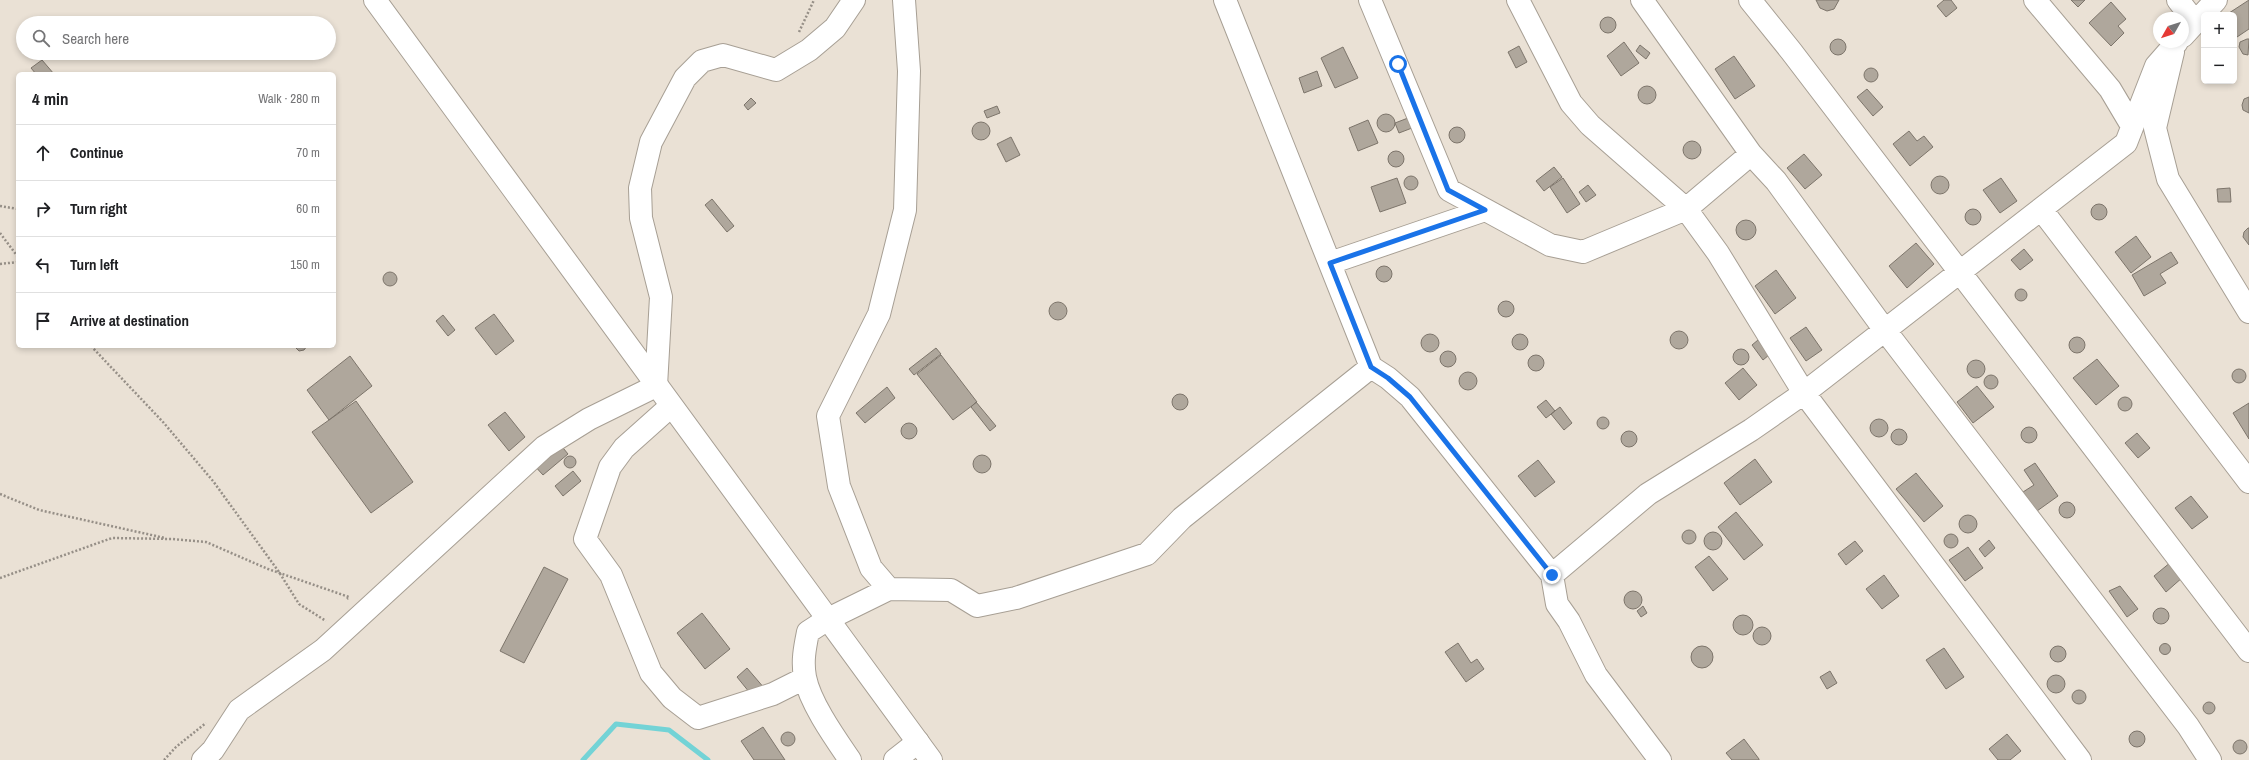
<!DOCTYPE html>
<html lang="en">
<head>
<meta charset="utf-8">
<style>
  :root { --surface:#fff; --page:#f6f6f6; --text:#202124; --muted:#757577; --line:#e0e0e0 }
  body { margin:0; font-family:"Archivo Narrow",sans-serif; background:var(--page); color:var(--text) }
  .controls { position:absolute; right:12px; top:12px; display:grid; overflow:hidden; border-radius:6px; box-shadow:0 2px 6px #0003 }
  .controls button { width:36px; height:36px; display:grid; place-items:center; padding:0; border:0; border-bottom:1px solid var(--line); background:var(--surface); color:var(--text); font:20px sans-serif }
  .compass { position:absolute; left:2153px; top:12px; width:36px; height:36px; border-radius:50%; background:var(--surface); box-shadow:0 2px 6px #0003; rotate:231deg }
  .stop { position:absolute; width:12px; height:12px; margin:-9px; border:3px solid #1a73e8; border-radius:50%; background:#fff }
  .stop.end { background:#1a73e8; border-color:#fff; box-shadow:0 1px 4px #0008 }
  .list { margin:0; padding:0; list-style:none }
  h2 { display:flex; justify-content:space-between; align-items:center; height:52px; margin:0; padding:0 16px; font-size:17px }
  h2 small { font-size:13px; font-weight:400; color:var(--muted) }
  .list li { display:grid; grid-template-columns:26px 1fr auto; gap:12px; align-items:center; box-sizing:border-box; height:56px; padding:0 16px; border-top:1px solid var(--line) }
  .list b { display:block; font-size:15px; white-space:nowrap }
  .list em { font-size:13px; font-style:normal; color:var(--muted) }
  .icon { flex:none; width:22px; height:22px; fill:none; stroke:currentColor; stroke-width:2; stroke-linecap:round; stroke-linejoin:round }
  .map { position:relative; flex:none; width:2249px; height:760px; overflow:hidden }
  .search { position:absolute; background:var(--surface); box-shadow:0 2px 6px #0003; left:16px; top:16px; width:320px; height:44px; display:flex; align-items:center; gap:10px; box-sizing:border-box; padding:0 14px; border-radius:22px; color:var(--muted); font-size:15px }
  .panel { position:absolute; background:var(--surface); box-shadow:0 2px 6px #0003; left:16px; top:72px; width:320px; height:276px; border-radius:6px }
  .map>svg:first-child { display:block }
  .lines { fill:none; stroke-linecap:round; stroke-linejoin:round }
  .stream { stroke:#73d3d6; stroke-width:5 }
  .building { fill:#afa79c; stroke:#7d756b }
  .minor-casing { stroke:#a79f94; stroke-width:24 }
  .highway-casing { stroke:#a79f94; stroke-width:24 }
  .path { stroke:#968f87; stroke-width:2.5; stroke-dasharray:2 2; stroke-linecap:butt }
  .minor { stroke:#fff; stroke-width:22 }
  .highway { stroke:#fff; stroke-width:22 }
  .route { stroke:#1a73e8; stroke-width:5 }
</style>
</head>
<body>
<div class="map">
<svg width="2249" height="760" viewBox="0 0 2249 760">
  <rect width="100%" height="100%" fill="#eae1d5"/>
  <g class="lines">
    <path class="stream" d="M 583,760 L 616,724 L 669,730 L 708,760"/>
  </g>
  <path class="building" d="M 1816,0 L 1839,0 L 1834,9 L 1827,11 L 1820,8 Z
    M 1944,0 L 1951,0 L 1957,8 L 1946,17 L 1937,6 Z
    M 2071,0 L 2085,0 L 2078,7 Z
    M 2249,0 L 2249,29 L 2234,39 L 2234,15 L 2226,15 Z
    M 2111,2 L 2126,19 L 2118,26 L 2124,33 L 2111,46 L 2089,23 Z
    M1600 25a8 8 0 1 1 16 0a8 8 0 1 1-16 0Z
    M1830 47a8 8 0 1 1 16 0a8 8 0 1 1-16 0Z
    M 2247,39 L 2249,39 L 2248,55 L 2243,54 L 2239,47 L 2240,42 Z
    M 1624,42 L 1639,63 L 1621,76 L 1607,56 Z
    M 1640,45 L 1650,53 L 1646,59 L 1636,51 Z
    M 1519,46 L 1527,62 L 1516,68 L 1508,52 Z
    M 1343,47 L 1358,78 L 1335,88 L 1321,58 Z
    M 1734,56 L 1755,86 L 1735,99 L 1715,69 Z
    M 42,60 L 54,74 L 36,74 L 31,68 Z
    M1864 75a7 7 0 1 1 14 0a7 7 0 1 1-14 0Z
    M 1317,71 L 1322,86 L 1304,93 L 1299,78 Z
    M1638 95a9 9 0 1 1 18 0a9 9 0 1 1-18 0Z
    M 1867,89 L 1883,107 L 1873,116 L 1857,97 Z
    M 2249,97 L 2249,113 L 2243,110 L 2242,105 L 2244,99 Z
    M 751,98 L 756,103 L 748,110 L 744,105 Z
    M 997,106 L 1000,113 L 987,118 L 984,111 Z
    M1377 123a9 9 0 1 1 18 0a9 9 0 1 1-18 0Z
    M 1408,118 L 1412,128 L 1399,133 L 1395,123 Z
    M 1368,120 L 1378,143 L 1358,151 L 1349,128 Z
    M972 131a9 9 0 1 1 18 0a9 9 0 1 1-18 0Z
    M1449 135a8 8 0 1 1 16 0a8 8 0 1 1-16 0Z
    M 1909,131 L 1917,141 L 1924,136 L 1933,147 L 1910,166 L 1893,144 Z
    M 1011,137 L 1020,155 L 1006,162 L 997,144 Z
    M1683 150a9 9 0 1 1 18 0a9 9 0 1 1-18 0Z
    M1388 159a8 8 0 1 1 16 0a8 8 0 1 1-16 0Z
    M 1804,154 L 1822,175 L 1805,189 L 1787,168 Z
    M 1554,167 L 1562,177 L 1544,191 L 1536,181 Z
    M1404 183a7 7 0 1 1 14 0a7 7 0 1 1-14 0Z
    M1931 185a9 9 0 1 1 18 0a9 9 0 1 1-18 0Z
    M 1397,178 L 1406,203 L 1380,212 L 1371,187 Z
    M 1563,178 L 1580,204 L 1567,213 L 1550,187 Z
    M 2001,178 L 2017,201 L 2000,213 L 1983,190 Z
    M 1588,185 L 1596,195 L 1586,202 L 1579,192 Z
    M 2230,188 L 2231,202 L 2218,202 L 2217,189 Z
    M 712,199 L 734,226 L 727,232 L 705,205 Z
    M2091 212a8 8 0 1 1 16 0a8 8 0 1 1-16 0Z
    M1965 217a8 8 0 1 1 16 0a8 8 0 1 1-16 0Z
    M1736 230a10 10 0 1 1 20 0a10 10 0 1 1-20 0Z
    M 2248,228 L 2249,228 L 2249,245 L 2243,237 L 2244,232 Z
    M 2136,236 L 2151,257 L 2131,273 L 2115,252 Z
    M 1916,243 L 1934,264 L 1907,288 L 1889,266 Z
    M 2024,249 L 2033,260 L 2020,270 L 2011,260 Z
    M 2171,252 L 2178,263 L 2160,274 L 2166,283 L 2144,296 L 2132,275 Z
    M1376 274a8 8 0 1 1 16 0a8 8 0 1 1-16 0Z
    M 1776,270 L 1796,298 L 1775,314 L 1755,286 Z
    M383 279a7 7 0 1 1 14 0a7 7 0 1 1-14 0Z
    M2015 295a6 6 0 1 1 12 0a6 6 0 1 1-12 0Z
    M1498 309a8 8 0 1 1 16 0a8 8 0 1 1-16 0Z
    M1049 311a9 9 0 1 1 18 0a9 9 0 1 1-18 0Z
    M 494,314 L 514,341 L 496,355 L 475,328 Z
    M 443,315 L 455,330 L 448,336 L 436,321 Z
    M 1806,327 L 1822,350 L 1806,361 L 1790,338 Z
    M1670 340a9 9 0 1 1 18 0a9 9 0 1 1-18 0Z
    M1421 343a9 9 0 1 1 18 0a9 9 0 1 1-18 0Z
    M1512 342a8 8 0 1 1 16 0a8 8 0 1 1-16 0Z
    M2069 345a8 8 0 1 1 16 0a8 8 0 1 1-16 0Z
    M 1758,340 L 1769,355 L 1763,360 L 1752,345 Z
    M 294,346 L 307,346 L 304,350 L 299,351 Z
    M 936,348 L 941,354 L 914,375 L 909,369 Z
    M1733 357a8 8 0 1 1 16 0a8 8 0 1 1-16 0Z
    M1440 359a8 8 0 1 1 16 0a8 8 0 1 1-16 0Z
    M1528 363a8 8 0 1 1 16 0a8 8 0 1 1-16 0Z
    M 941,355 L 977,402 L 953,420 L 917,374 Z
    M 350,356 L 372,386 L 329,420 L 307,390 Z
    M 2097,359 L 2119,386 L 2096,405 L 2073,378 Z
    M1967 369a9 9 0 1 1 18 0a9 9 0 1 1-18 0Z
    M 1743,368 L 1757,385 L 1739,400 L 1725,383 Z
    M2232 376a7 7 0 1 1 14 0a7 7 0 1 1-14 0Z
    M1459 381a9 9 0 1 1 18 0a9 9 0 1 1-18 0Z
    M1984 382a7 7 0 1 1 14 0a7 7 0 1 1-14 0Z
    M 1977,386 L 1994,407 L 1973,423 L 1957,402 Z
    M 887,387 L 895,398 L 865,423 L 856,413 Z
    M1172 402a8 8 0 1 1 16 0a8 8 0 1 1-16 0Z
    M2118 404a7 7 0 1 1 14 0a7 7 0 1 1-14 0Z
    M 1546,400 L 1555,411 L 1546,418 L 1537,407 Z
    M 356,401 L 413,482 L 371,513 L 312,432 Z
    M 976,402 L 996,426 L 990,431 L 971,407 Z
    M 2249,403 L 2249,439 L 2233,413 Z
    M 1560,407 L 1572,423 L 1564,430 L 1551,414 Z
    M 505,412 L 525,437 L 509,451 L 488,425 Z
    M1597 423a6 6 0 1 1 12 0a6 6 0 1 1-12 0Z
    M1870 428a9 9 0 1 1 18 0a9 9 0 1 1-18 0Z
    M901 431a8 8 0 1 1 16 0a8 8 0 1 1-16 0Z
    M2021 435a8 8 0 1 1 16 0a8 8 0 1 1-16 0Z
    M1891 437a8 8 0 1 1 16 0a8 8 0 1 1-16 0Z
    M1621 439a8 8 0 1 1 16 0a8 8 0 1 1-16 0Z
    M 2137,433 L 2150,448 L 2138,458 L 2125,443 Z
    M 559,443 L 568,454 L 543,475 L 533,464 Z
    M973 464a9 9 0 1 1 18 0a9 9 0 1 1-18 0Z
    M564 462a6 6 0 1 1 12 0a6 6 0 1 1-12 0Z
    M 1755,459 L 1772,482 L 1740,505 L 1724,483 Z
    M 1538,460 L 1555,482 L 1535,497 L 1518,476 Z
    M 2035,463 L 2058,496 L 2037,511 L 2023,492 L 2034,485 L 2024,470 Z
    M 573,471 L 581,481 L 563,496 L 555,486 Z
    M 1916,473 L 1943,506 L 1924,522 L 1896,489 Z
    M 2191,496 L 2208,517 L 2192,529 L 2175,508 Z
    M2059 510a8 8 0 1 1 16 0a8 8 0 1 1-16 0Z
    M 1736,512 L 1763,545 L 1744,560 L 1718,527 Z
    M1959 524a9 9 0 1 1 18 0a9 9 0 1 1-18 0Z
    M1682 537a7 7 0 1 1 14 0a7 7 0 1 1-14 0Z
    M1704 541a9 9 0 1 1 18 0a9 9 0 1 1-18 0Z
    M1944 541a7 7 0 1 1 14 0a7 7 0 1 1-14 0Z
    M 1989,540 L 1995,548 L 1985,557 L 1979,549 Z
    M 1855,541 L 1863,551 L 1846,565 L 1838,554 Z
    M 1968,547 L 1983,568 L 1965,581 L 1949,560 Z
    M 1709,556 L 1728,579 L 1713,591 L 1695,567 Z
    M 2171,562 L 2183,577 L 2166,592 L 2154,576 Z
    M 544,567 L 568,579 L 524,663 L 500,651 Z
    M 1884,575 L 1899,596 L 1882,609 L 1866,589 Z
    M 2120,586 L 2138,609 L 2127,617 L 2109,591 Z
    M1624 600a9 9 0 1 1 18 0a9 9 0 1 1-18 0Z
    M 1643,606 L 1647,613 L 1641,617 L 1637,611 Z
    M2153 616a8 8 0 1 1 16 0a8 8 0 1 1-16 0Z
    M 702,613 L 730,649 L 705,669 L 677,633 Z
    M1733 625a10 10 0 1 1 20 0a10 10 0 1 1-20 0Z
    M1753 636a9 9 0 1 1 18 0a9 9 0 1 1-18 0Z
    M 1458,643 L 1471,663 L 1477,659 L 1484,669 L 1466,682 L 1445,652 Z
    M2159.5 649a5.5 5.5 0 1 1 11 0a5.5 5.5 0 1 1-11 0Z
    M1691 657a11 11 0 1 1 22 0a11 11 0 1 1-22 0Z
    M2050 654a8 8 0 1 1 16 0a8 8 0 1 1-16 0Z
    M 1944,648 L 1964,677 L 1946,689 L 1926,660 Z
    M 747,668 L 765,689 L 754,698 L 737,677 Z
    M 1830,671 L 1837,683 L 1827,689 L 1820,677 Z
    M2047 684a9 9 0 1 1 18 0a9 9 0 1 1-18 0Z
    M2072 697a7 7 0 1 1 14 0a7 7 0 1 1-14 0Z
    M2203 708a6 6 0 1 1 12 0a6 6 0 1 1-12 0Z
    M 763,727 L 785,760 L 754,760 L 741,741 Z
    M2129 739a8 8 0 1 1 16 0a8 8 0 1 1-16 0Z
    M781 739a7 7 0 1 1 14 0a7 7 0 1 1-14 0Z
    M 2007,734 L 2021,751 L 2010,760 L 1998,760 L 1989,749 Z
    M 1744,739 L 1759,759 L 1759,760 L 1732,760 L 1726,753 Z
    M2233 747a7 7 0 1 1 14 0a7 7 0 1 1-14 0Z"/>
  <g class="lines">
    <defs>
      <path id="minor" d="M 1225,0 L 1371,367 L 1388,378 L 1410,397 L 1552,575
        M 1370,0 L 1449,190 L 1550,245 L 1583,252 L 1686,209 L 1751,154
        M 1518,0 L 1571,103 L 1590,125 L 1686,209 L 1718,253 L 1804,393 L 2080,760
        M 1642,0 L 1751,154 L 1776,181 L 1884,329 L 2188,726 L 2210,760
        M 1750,0 L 1791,51 L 2249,651
        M 2035,0 L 2110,89 L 2132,126
        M 2178,0 L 2188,13 L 2183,25
        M 2183,36 L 2216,0
        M 2173,52 L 2155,128 L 2168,179 L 2249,312
        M 2041,209 L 2249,482
        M 1330,263 L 1485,210
        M 671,406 L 624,448 L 610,467 L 585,539 L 611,575 L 651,673 L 672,698 L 698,718 L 773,694 L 805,678
        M 889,589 L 871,568 L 839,486 L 828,416 L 879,314 L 905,210 L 909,71 L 904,0
        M 203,760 L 213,750 L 239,710 L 323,650 L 544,447 L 589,419 L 656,386 L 661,297 L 641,218 L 640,188 L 651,142 L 685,78 L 702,61 L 723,55 L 776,70 L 809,50 L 835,28 L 854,0
        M 850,760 C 835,738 810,703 805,677 C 802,661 805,647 808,632 L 828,619 L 889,589 L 951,590 L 977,606 L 1016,598 L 1147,554 L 1182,518 L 1371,367
        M 895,760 L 918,742
        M 1660,760 L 1596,675 L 1569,621 L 1557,604 L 1552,575 L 1648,494 L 1751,430 L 1804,393 L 2126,143 L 2156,66 L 2177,42"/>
      <path id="highway" d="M 375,0 L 931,760"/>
    </defs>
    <use href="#minor" class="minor-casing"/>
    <use href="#highway" class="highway-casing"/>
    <path class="path" d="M 799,32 L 814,0
      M 0,206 L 18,209
      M 0,233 L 18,257
      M 0,264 L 18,262
      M 91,346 L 163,422 L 213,481 L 279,572 L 299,604 L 326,621
      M 0,494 L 39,510 L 165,538
      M 0,578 L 112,538 L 172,539 L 206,542 L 268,569 L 349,597 L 347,599
      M 164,760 L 176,747 L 206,723"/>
    <use href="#minor" class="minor"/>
    <use href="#highway" class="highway"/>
  </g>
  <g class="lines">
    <path class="route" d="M 1398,64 L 1448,190 L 1485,210 L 1330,263 L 1371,367 L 1388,378 L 1410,397 L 1552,575"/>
  </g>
</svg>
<div class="controls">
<button>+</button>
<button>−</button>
</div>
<svg class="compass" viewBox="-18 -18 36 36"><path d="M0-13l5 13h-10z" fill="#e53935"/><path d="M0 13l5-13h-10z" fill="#757577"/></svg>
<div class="stop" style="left:1398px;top:64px"></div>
<div class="stop end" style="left:1552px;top:575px"></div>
<div class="search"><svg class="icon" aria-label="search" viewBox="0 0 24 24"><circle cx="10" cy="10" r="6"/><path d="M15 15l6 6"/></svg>Search here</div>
<section class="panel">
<h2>4 min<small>Walk · 280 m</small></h2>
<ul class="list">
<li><svg class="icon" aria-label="ahead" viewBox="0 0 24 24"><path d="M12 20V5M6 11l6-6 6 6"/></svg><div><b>Continue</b></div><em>70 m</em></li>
<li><svg class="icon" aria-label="right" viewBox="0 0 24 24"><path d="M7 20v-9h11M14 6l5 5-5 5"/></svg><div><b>Turn right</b></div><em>60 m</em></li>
<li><svg class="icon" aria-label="left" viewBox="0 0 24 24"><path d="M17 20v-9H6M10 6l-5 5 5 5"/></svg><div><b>Turn left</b></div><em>150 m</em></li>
<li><svg class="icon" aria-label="arrive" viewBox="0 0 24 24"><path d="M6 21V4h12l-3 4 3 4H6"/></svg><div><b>Arrive at destination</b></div></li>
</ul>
</section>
</div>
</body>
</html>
